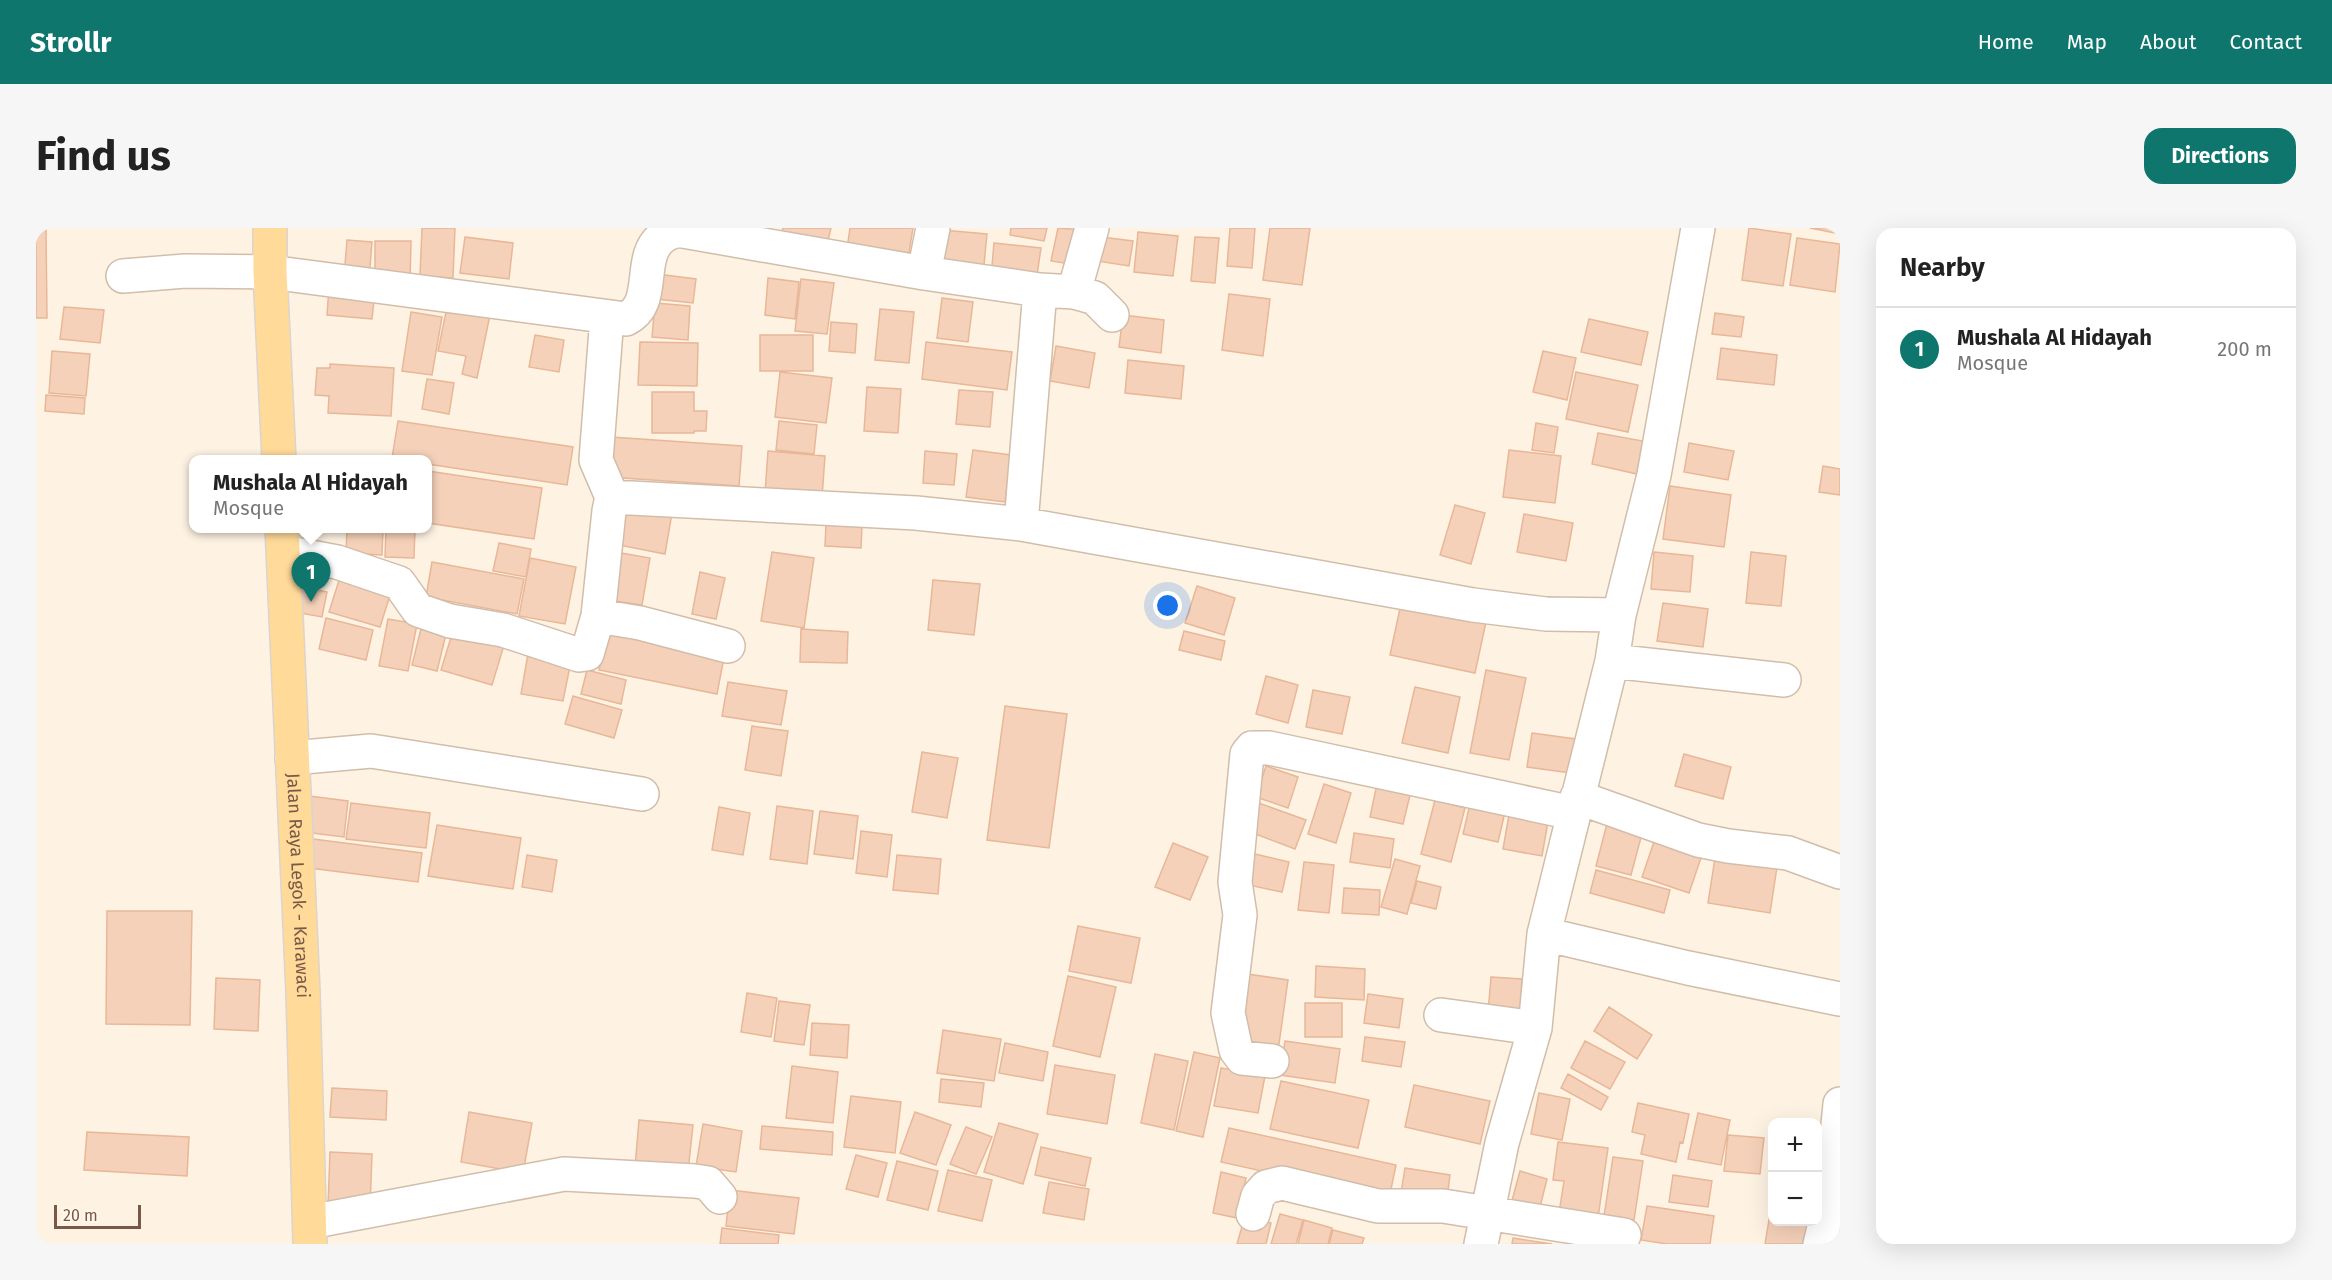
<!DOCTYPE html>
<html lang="en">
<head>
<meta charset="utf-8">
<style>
  :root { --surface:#fff; --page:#f6f6f6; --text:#222; --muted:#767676; --line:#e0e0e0; --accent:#0f766e }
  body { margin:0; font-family:"Fira Sans",sans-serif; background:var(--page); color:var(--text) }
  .controls { position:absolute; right:18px; bottom:18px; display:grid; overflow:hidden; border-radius:12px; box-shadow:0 6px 24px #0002 }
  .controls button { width:54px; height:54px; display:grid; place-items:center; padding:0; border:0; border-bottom:2px solid var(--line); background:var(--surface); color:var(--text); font:30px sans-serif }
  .scale { position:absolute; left:18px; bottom:15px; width:87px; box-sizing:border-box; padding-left:6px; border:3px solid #785947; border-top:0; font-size:16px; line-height:21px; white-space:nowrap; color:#785947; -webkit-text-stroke:4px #fff7eb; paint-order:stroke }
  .you { position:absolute; left:1132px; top:378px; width:21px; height:21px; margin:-15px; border:4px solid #fff; border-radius:50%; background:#1a73e8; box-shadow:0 0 0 9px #1a73e833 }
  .badge { display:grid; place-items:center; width:39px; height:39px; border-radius:50%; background:var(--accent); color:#fff; font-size:20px; font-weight:700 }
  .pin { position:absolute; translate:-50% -50px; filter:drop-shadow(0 2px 3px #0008) }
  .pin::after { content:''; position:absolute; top:32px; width:21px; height:18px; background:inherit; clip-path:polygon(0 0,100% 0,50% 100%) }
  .popup { position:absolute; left:153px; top:227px; width:243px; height:78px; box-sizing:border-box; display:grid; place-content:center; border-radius:12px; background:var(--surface); filter:drop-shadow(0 2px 4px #0005); font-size:20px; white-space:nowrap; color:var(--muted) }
  .popup b { font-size:22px; color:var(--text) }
  .popup::after { content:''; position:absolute; left:50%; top:100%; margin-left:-12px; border:12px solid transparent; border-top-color:var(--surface) }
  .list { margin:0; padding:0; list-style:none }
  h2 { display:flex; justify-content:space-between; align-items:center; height:78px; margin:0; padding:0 24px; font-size:26px }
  h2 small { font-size:20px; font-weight:400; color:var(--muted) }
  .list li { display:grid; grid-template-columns:39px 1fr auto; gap:18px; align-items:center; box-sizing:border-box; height:84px; padding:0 24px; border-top:2px solid var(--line) }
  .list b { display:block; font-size:22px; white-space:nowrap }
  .list p { margin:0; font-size:20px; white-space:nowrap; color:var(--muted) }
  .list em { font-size:20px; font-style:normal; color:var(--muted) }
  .map { position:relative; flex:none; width:1804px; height:1016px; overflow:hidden; border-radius:18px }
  header { display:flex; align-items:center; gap:36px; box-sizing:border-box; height:84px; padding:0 30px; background:var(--accent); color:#fff }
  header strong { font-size:28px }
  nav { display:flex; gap:33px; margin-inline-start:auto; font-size:21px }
  .intro { display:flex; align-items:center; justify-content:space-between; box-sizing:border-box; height:144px; padding:0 36px }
  h1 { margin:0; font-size:42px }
  .button { padding:15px 27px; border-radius:18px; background:var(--accent); color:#fff; font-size:21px; font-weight:700 }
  main { display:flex; gap:36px; padding:0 36px }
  aside { flex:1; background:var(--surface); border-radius:18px; box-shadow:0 6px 24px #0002 }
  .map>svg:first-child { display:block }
  .building { fill:#f5d1b9; stroke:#e8b798; stroke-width:1.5 }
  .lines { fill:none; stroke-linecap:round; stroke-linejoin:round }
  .minor-casing { stroke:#d2bdab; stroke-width:36 }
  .major-casing { stroke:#dcd4cf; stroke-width:36 }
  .minor { stroke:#fff; stroke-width:33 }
  .major { stroke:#ffda99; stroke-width:33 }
  .labels { text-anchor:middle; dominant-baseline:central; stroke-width:4.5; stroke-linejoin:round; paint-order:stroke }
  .street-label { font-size:18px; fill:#785947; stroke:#fff7eb }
</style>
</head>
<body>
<header>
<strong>Strollr</strong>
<nav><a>Home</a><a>Map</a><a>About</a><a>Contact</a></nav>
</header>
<div class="intro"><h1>Find us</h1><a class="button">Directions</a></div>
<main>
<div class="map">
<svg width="1804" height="1016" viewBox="0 0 1804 1016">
  <rect width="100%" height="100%" fill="#fef3e3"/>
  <path class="building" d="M 0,0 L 10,0 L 11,90 L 0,90 Z
    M 386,0 L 419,0 L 417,50 L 384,48 Z
    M 747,0 L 795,0 L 790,21 L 744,10 Z
    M 814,0 L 877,0 L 872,31 L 811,21 Z
    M 975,0 L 1011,0 L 1008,13 L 974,7 Z
    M 1022,0 L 1047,2 L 1040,37 L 1015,33 Z
    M 1194,0 L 1219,0 L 1216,40 L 1191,38 Z
    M 1234,0 L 1274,0 L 1266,57 L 1227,52 Z
    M 1713,0 L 1755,6 L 1747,58 L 1706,52 Z
    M 1774,0 L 1804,0 L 1804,6 Z
    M 906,2 L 951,6 L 947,47 L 902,44 Z
    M 1102,4 L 1142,8 L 1137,48 L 1098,44 Z
    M 429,9 L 477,15 L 473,51 L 424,45 Z
    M 1065,9 L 1097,13 L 1093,38 L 1061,33 Z
    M 1159,9 L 1183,10 L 1179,55 L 1155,53 Z
    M 1761,10 L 1804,16 L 1799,64 L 1754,57 Z
    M 311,12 L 336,14 L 333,51 L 308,49 Z
    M 339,13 L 375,13 L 374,55 L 339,55 Z
    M 958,15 L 1005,20 L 1000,54 L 955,49 Z
    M 613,45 L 660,51 L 657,75 L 611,70 Z
    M 732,50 L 763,54 L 759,91 L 729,87 Z
    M 765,51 L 798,55 L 791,106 L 759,103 Z
    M 293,59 L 339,63 L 336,91 L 291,87 Z
    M 1193,66 L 1234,71 L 1227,128 L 1186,122 Z
    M 906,70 L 937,74 L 932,114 L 901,110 Z
    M 619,75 L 654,78 L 652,112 L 616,109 Z
    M 28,79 L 68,82 L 64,115 L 24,111 Z
    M 411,79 L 454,87 L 441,150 L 426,146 L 430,128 L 402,123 Z
    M 844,81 L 878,84 L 873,135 L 839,132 Z
    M 375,84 L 406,89 L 396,147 L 366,143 Z
    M 1679,85 L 1708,89 L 1705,109 L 1676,106 Z
    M 1087,87 L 1128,92 L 1125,125 L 1083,119 Z
    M 1553,91 L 1612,104 L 1605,137 L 1545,124 Z
    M 795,94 L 821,96 L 819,125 L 793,123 Z
    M 499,107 L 528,112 L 523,144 L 493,139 Z
    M 724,107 L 777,107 L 777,143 L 724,143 Z
    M 604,114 L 662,115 L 661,158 L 602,157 Z
    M 890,114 L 976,124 L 971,162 L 886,151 Z
    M 1020,118 L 1059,125 L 1053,160 L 1014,153 Z
    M 1685,120 L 1741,127 L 1738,157 L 1681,151 Z
    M 16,123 L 54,126 L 50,168 L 13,165 Z
    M 1507,123 L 1540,130 L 1531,172 L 1497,164 Z
    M 1092,132 L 1148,138 L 1145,171 L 1089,165 Z
    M 294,136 L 358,140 L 355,188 L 292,185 L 293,168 L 279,167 L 281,140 L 294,140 Z
    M 744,144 L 796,150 L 790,195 L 739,189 Z
    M 1540,144 L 1602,157 L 1592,204 L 1530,191 Z
    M 391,151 L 418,155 L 413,186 L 386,181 Z
    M 831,159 L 865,161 L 862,205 L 828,203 Z
    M 923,162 L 957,164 L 954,199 L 920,196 Z
    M 616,164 L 658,164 L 658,183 L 671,183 L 670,203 L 658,203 L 658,205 L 616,205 Z
    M 10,167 L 49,170 L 48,186 L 9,183 Z
    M 362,193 L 537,219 L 531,257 L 392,236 L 392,232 L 356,230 Z
    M 743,193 L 781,197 L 778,226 L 740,222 Z
    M 1500,195 L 1522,199 L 1518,225 L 1496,222 Z
    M 1562,205 L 1607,213 L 1601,246 L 1556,236 Z
    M 575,209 L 706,218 L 703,258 L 572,249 Z
    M 1653,215 L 1698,223 L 1692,252 L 1648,244 Z
    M 937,222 L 975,227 L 969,274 L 930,269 Z
    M 1473,222 L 1525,228 L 1519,275 L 1467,269 Z
    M 732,223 L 789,228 L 786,270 L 729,265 Z
    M 889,223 L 921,226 L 918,257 L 887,255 Z
    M 1787,238 L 1804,241 L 1804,267 L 1783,264 Z
    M 392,243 L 506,260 L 498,311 L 392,295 Z
    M 1634,258 L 1695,267 L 1688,319 L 1627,311 Z
    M 590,277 L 636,285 L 629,326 L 583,317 Z
    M 1419,277 L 1449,285 L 1435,336 L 1404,327 Z
    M 1488,286 L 1537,295 L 1530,333 L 1481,324 Z
    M 790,295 L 826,298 L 825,320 L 789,318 Z
    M 311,300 L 347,300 L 346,327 L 310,325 Z
    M 350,300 L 379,300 L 378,330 L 349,329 Z
    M 463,315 L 495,321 L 490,349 L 457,343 Z
    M 574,323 L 614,330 L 606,377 L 566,371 Z
    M 736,324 L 778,330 L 768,400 L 725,393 Z
    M 1618,324 L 1657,328 L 1654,364 L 1615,361 Z
    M 1715,324 L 1750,328 L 1745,378 L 1710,375 Z
    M 494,330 L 540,339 L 529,396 L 483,388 Z
    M 396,334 L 488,351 L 481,386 L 390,369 Z
    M 664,344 L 689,350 L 680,391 L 656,386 Z
    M 305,346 L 356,361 L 344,399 L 293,384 Z
    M 897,352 L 944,356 L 938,407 L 892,402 Z
    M 263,358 L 291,364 L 286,389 L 258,384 Z
    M 1161,358 L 1199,370 L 1188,407 L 1149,395 Z
    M 1627,375 L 1672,381 L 1667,419 L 1621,413 Z
    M 1365,376 L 1450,394 L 1439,445 L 1354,427 Z
    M 290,390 L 337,402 L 330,432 L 283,421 Z
    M 352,391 L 381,396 L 372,443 L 343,438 Z
    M 386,397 L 411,402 L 401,443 L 376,437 Z
    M 572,400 L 689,424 L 681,466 L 563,442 Z
    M 765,401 L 812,404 L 811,435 L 764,434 Z
    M 417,403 L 468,417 L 456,457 L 405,442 Z
    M 1148,403 L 1189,413 L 1185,432 L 1143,422 Z
    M 493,420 L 536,428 L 527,473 L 485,466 Z
    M 551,442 L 590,452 L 585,476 L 545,466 Z
    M 1450,442 L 1490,450 L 1473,532 L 1434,525 Z
    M 1230,448 L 1262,457 L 1252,495 L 1220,486 Z
    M 692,454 L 751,463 L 745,497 L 686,488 Z
    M 1379,459 L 1424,469 L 1412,525 L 1366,515 Z
    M 1277,462 L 1314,469 L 1306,506 L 1270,499 Z
    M 537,468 L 586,482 L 578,510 L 529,496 Z
    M 969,478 L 1031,486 L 1013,620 L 951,612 Z
    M 716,498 L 752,503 L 745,548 L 709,542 Z
    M 1496,505 L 1547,512 L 1542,546 L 1491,539 Z
    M 886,524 L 922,530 L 911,590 L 876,584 Z
    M 1648,526 L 1695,539 L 1687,571 L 1639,558 Z
    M 1230,538 L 1262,549 L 1252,580 L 1220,569 Z
    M 1288,556 L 1315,565 L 1300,615 L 1272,606 Z
    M 1341,556 L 1375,563 L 1367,596 L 1334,589 Z
    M 273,568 L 312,573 L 308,609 L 268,604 Z
    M 1399,572 L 1429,580 L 1415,634 L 1385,626 Z
    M 1435,572 L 1470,580 L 1462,614 L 1427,606 Z
    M 1217,573 L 1270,592 L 1259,621 L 1206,601 Z
    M 315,575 L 394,585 L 390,620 L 310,611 Z
    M 741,578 L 777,583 L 771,636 L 734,631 Z
    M 683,579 L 714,585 L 707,627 L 676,622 Z
    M 1474,581 L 1513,588 L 1506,628 L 1467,621 Z
    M 784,583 L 822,588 L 817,631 L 778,626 Z
    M 1573,588 L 1608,598 L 1595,647 L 1560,638 Z
    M 401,597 L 485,610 L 477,661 L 392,648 Z
    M 825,603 L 856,607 L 851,649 L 820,645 Z
    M 1318,605 L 1358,611 L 1354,640 L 1314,634 Z
    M 1621,605 L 1668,621 L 1653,665 L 1606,649 Z
    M 277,611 L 386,625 L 382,654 L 274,640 Z
    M 1137,615 L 1172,629 L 1154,672 L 1119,659 Z
    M 1215,625 L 1253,634 L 1246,664 L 1208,656 Z
    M 491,627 L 521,632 L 516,664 L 486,659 Z
    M 861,627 L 905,631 L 902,666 L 857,662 Z
    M 1679,630 L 1741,639 L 1734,685 L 1672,675 Z
    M 1359,631 L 1384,638 L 1371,686 L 1345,679 Z
    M 1268,634 L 1298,637 L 1293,685 L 1262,682 Z
    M 1560,642 L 1634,662 L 1628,685 L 1554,665 Z
    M 1381,653 L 1405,659 L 1400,681 L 1375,675 Z
    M 1308,660 L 1344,662 L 1343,687 L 1306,685 Z
    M 71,683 L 156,683 L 154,797 L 70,796 Z
    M 1042,698 L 1104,710 L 1095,755 L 1033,743 Z
    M 1280,738 L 1329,741 L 1328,772 L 1279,769 Z
    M 1205,745 L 1252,752 L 1242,823 L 1205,817 Z
    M 1032,748 L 1080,759 L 1064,829 L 1017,818 Z
    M 1455,749 L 1486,751 L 1484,788 L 1452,785 Z
    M 180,750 L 224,752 L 222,803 L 178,801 Z
    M 711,765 L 741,770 L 735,809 L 705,804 Z
    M 1332,766 L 1367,771 L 1363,800 L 1328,795 Z
    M 743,773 L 774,777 L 768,817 L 738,813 Z
    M 1269,775 L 1306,775 L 1306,809 L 1269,809 Z
    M 1573,779 L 1616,807 L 1601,831 L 1558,803 Z
    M 776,795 L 813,797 L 811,830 L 774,827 Z
    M 907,802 L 965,811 L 958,853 L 901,845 Z
    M 1329,809 L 1369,814 L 1365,839 L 1326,833 Z
    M 1249,813 L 1304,821 L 1299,855 L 1244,847 Z
    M 1549,813 L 1589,834 L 1574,861 L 1535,840 Z
    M 969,815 L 1012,824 L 1007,853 L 963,845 Z
    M 1158,824 L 1184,830 L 1167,909 L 1140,903 Z
    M 1119,826 L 1152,833 L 1138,902 L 1105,895 Z
    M 1019,837 L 1079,847 L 1071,896 L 1011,886 Z
    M 756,838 L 802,844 L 797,895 L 750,890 Z
    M 1185,840 L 1229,848 L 1222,885 L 1178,878 Z
    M 1532,846 L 1572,869 L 1565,882 L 1525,860 Z
    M 905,851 L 948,855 L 945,879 L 903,874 Z
    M 1245,853 L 1333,872 L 1322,920 L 1234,901 Z
    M 1378,857 L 1454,873 L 1444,916 L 1369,899 Z
    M 296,860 L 351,863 L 350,892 L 294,889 Z
    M 1503,865 L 1534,871 L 1526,912 L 1495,906 Z
    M 815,868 L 865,874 L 859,925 L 808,919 Z
    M 1602,875 L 1653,886 L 1647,915 L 1644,914 L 1640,934 L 1605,926 L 1609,907 L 1596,904 Z
    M 433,884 L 496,895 L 487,945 L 425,934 Z
    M 879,884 L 915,897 L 900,937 L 864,925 Z
    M 1662,885 L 1694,892 L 1685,937 L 1652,931 Z
    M 603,892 L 657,897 L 652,944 L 599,939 Z
    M 963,895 L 1002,906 L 987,956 L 948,944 Z
    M 667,896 L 706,903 L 700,944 L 660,938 Z
    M 726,898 L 797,904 L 796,927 L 724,921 Z
    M 930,899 L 956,909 L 940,946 L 914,936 Z
    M 1193,900 L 1360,937 L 1353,971 L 1185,934 Z
    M 51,904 L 153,909 L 151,948 L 48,942 Z
    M 1692,907 L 1728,910 L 1724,946 L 1688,943 Z
    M 1522,914 L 1572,920 L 1562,990 L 1523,985 L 1528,953 L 1517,952 Z
    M 1005,919 L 1055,930 L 1049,958 L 999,947 Z
    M 294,924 L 336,926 L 334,980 L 292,978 Z
    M 820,927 L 851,935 L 842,969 L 810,961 Z
    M 1577,929 L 1607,933 L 1598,992 L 1568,988 Z
    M 861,933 L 902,943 L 892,982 L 851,972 Z
    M 1369,940 L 1414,947 L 1411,971 L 1365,965 Z
    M 912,942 L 956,952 L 946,993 L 902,983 Z
    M 1484,943 L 1511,951 L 1502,987 L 1474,980 Z
    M 1185,944 L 1210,950 L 1201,990 L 1177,985 Z
    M 1637,947 L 1676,953 L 1672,979 L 1633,974 Z
    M 1013,954 L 1053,961 L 1048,992 L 1007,985 Z
    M 694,962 L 763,970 L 758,1006 L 690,998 Z
    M 1611,978 L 1678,988 L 1674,1016 L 1631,1016 L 1605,1012 Z
    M 1244,986 L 1267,992 L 1260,1016 L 1235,1016 Z
    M 1734,986 L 1736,986 L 1736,994 L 1782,993 L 1778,1016 L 1729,1016 Z
    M 1209,988 L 1235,995 L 1230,1016 L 1201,1016 Z
    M 1268,992 L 1296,1000 L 1292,1016 L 1262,1016 Z
    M 686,1000 L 743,1007 L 742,1016 L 684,1016 Z
    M 1297,1002 L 1328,1010 L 1326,1016 L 1293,1016 Z
    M 1477,1010 L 1516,1016 L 1476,1016 Z"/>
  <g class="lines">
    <defs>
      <path id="minor" d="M 888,45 L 1004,62 L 985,296
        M 87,48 L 149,43 L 234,44 L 590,91 C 623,75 599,27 628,8 C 632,5 637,4 641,2 L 888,45 L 897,0
        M 1004,62 L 1038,64 L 1056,0
        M 1038,64 L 1059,70 L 1076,87
        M 576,269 L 880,285 L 985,296 L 1437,377 L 1510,386 L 1583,387
        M 248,324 L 301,334 L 363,355 L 382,382 L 414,393 L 467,402 L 543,427 L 551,426 L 562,388 L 604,395 L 692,418
        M 562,388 L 573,283 L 576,269 L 560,232 L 571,89
        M 1576,433 L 1748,452
        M 256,530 L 335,523 L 606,566
        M 1541,569 L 1662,612 L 1692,618 L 1752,625 L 1804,644
        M 1508,706 L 1652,740 L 1804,771
        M 1405,787 L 1499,800
        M 1236,833 L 1206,830 L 1200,822 L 1192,785 L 1204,687 L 1199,654 L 1211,526 L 1216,520 L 1233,520 L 1537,585
        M 1802,962 L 1800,917 L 1804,876
        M 1217,986 L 1222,968 L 1230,959 L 1246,955 L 1342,978 L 1407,978 L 1588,1007
        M 274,994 L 528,946 L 659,953 L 672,955 L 684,969
        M 1445,1016 L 1466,915 L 1499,800 L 1508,706 L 1576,433 L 1583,387 L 1618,247 L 1662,0
        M 1784,1016 L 1791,987 L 1802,962 L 1804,961"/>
      <g id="major">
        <path d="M 234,0 L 234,44 L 243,232"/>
        <path id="s1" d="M 246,300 L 267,764 L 274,1016"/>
      </g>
    </defs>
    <use href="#minor" class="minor-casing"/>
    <use href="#major" class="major-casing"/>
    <use href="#minor" class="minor"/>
    <use href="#major" class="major"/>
  </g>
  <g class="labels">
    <g class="street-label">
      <text stroke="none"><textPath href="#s1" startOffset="358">Jalan Raya Legok - Karawaci</textPath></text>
    </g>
  </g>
</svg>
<div class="controls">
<button>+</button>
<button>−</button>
</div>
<div class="scale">20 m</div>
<div class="you"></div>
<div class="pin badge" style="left:275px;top:374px">1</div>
<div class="popup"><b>Mushala Al Hidayah</b>Mosque</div>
</div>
<aside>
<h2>Nearby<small></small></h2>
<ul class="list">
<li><span class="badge">1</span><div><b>Mushala Al Hidayah</b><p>Mosque</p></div><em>200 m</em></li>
</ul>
</aside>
</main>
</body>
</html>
